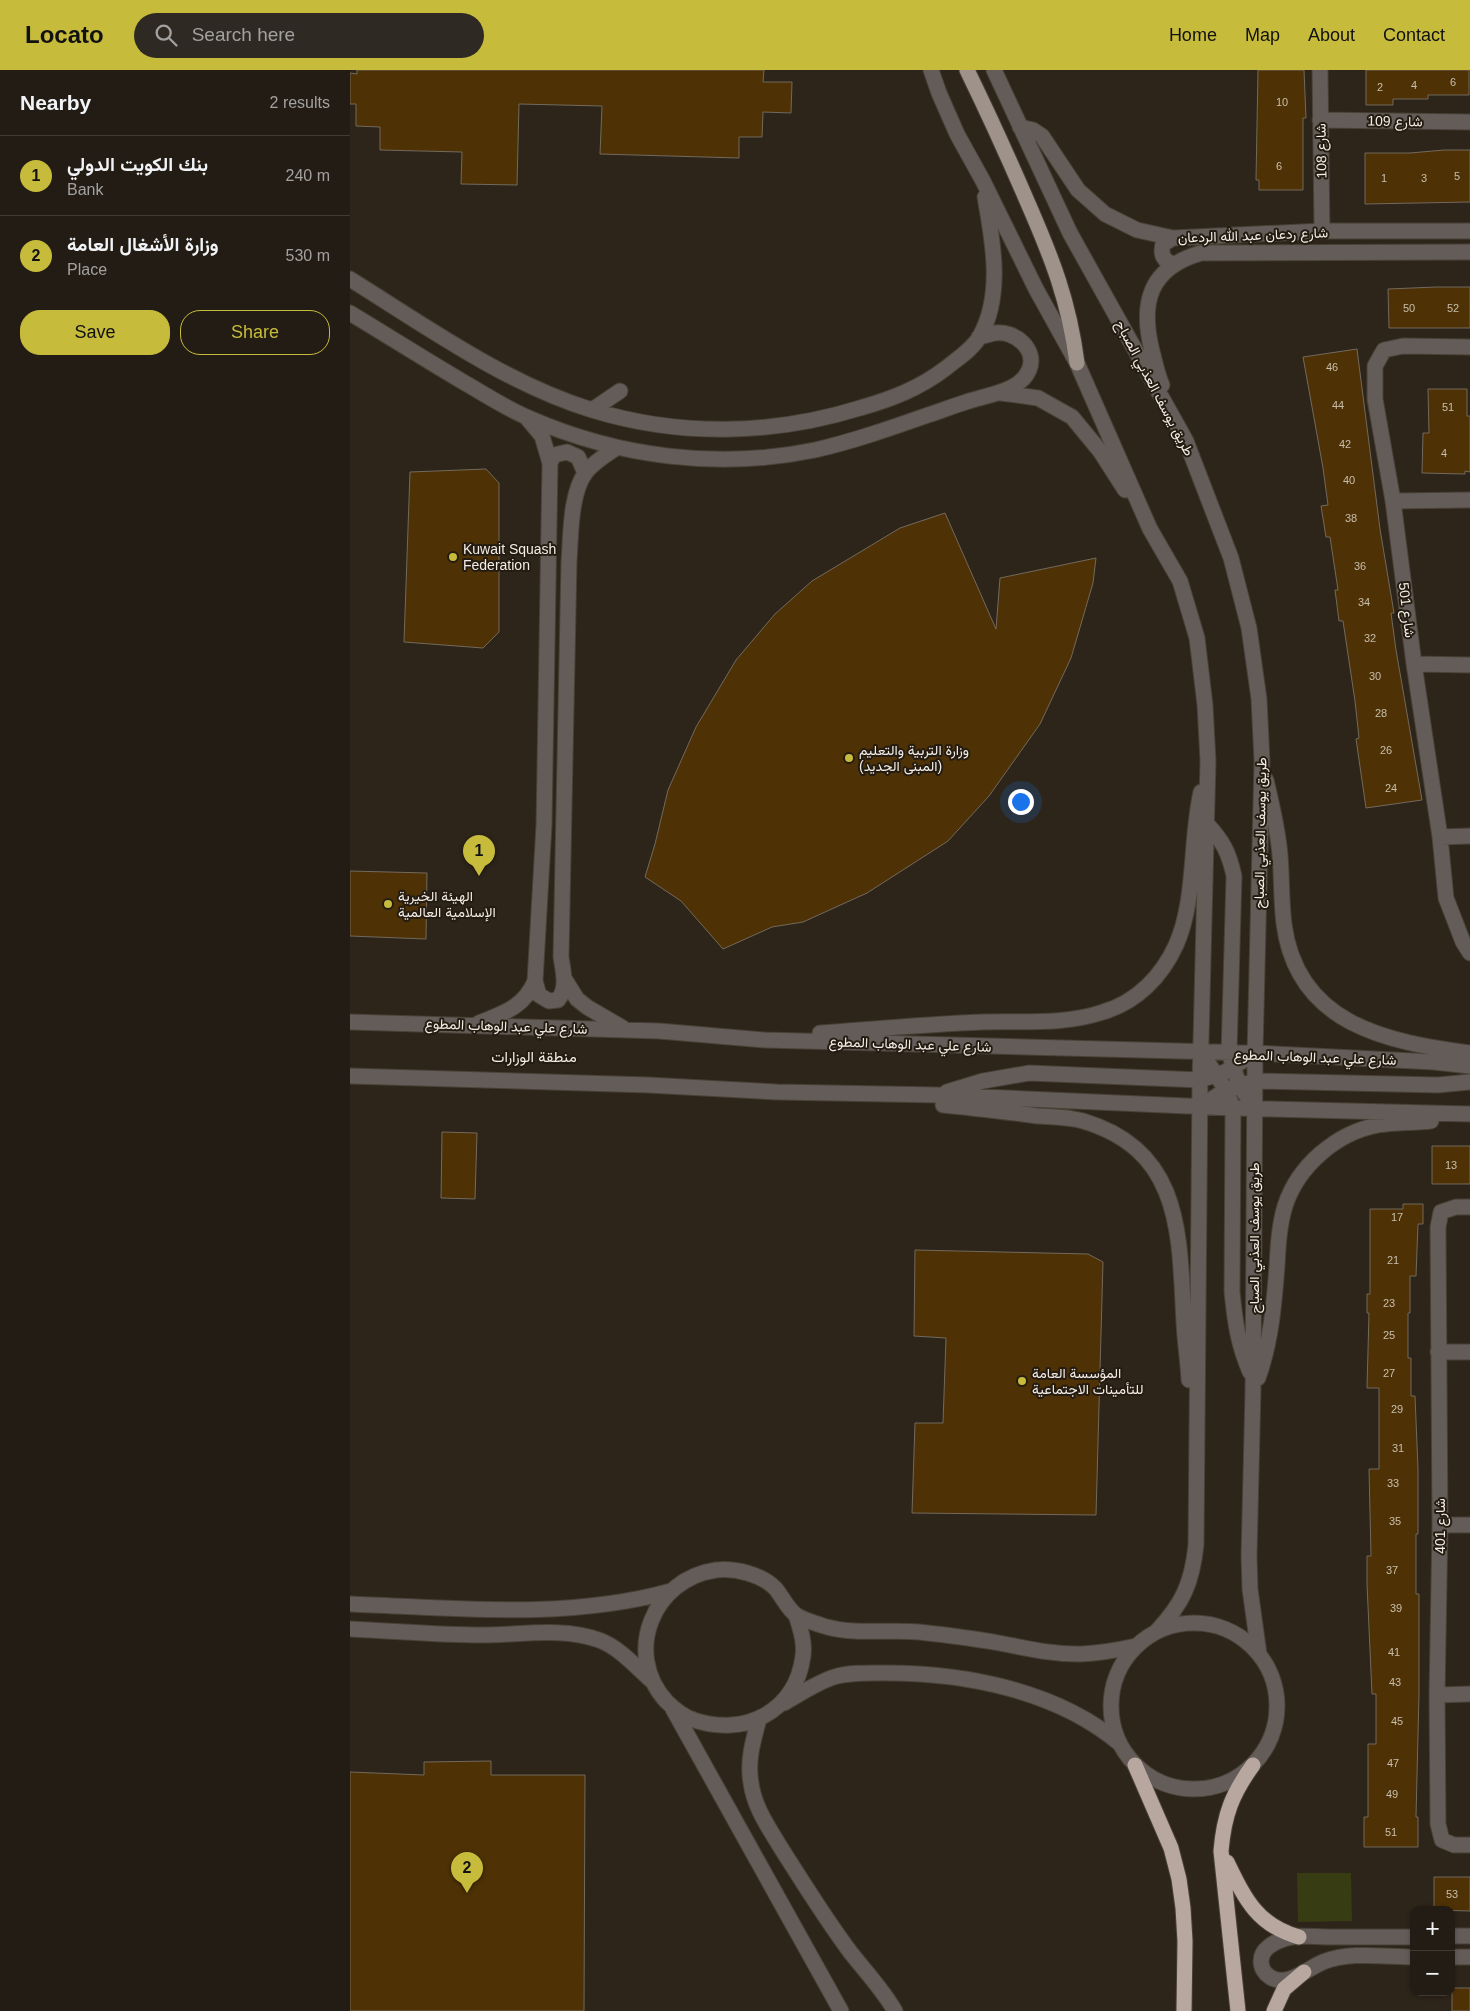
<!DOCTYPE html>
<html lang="en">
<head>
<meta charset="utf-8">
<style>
  :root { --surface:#221c14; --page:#2e2922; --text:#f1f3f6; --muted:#a2a1a0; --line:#3f3a34; --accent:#c7bb3c }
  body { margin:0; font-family:Helvetica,Vazirmatn,sans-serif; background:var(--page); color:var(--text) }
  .controls { position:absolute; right:15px; bottom:15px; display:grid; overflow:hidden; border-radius:10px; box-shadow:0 1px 4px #0004 }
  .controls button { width:45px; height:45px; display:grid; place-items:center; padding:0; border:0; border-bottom:1px solid var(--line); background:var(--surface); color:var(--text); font:25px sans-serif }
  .you { position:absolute; left:670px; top:731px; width:18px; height:18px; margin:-12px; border:4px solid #fff; border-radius:50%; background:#1a73e8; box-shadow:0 0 0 8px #1a73e833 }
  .badge { display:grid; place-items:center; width:32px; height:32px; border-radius:50%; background:var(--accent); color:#111; font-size:16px; font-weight:700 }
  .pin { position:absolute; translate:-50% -41px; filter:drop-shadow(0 1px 2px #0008) }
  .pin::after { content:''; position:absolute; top:26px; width:18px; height:15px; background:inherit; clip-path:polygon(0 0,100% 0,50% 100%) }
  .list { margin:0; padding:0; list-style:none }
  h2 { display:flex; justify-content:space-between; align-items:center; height:65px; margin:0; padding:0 20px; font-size:21px }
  h2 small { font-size:16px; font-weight:400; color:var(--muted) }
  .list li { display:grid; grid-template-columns:32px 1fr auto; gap:15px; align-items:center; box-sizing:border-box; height:80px; padding:0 20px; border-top:1px solid var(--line) }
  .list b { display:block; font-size:19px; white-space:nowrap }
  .list p { margin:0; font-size:16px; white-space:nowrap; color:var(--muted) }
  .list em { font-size:16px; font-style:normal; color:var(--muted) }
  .actions { display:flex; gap:10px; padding:15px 20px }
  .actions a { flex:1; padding:11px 0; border:1px solid var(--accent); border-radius:20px; text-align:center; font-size:18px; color:var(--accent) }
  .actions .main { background:var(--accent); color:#111 }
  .icon { flex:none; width:28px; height:28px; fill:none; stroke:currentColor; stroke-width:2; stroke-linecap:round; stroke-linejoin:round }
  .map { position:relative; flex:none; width:1120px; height:1941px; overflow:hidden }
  header { display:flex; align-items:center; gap:30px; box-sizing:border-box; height:70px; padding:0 25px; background:var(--accent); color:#111 }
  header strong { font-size:24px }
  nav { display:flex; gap:28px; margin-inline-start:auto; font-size:18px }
  .search { width:350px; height:45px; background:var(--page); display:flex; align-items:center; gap:12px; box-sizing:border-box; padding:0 18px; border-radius:28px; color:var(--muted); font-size:19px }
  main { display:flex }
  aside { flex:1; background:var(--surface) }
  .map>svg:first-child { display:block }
  .green { fill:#383c13 }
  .building { fill:#4e3205; stroke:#73695d }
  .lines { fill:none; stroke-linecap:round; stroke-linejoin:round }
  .minor-casing { stroke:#494136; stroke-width:17 }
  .major-casing { stroke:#494136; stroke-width:17 }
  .highway-casing { stroke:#494136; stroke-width:17 }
  .minor { stroke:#635c59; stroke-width:15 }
  .major { stroke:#9f928b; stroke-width:15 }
  .highway { stroke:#b7a79f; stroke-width:15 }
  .poi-dot { fill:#c7bb3c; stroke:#241b11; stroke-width:2 }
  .labels { text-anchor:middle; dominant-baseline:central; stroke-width:4; stroke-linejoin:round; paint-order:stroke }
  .number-label { font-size:11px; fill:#c9bead }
  .street-label { font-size:14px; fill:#f2ece5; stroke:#241b11 }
  .poi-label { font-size:14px; fill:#f2ece5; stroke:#241b11; text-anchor:start }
  .neighbourhood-label { font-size:15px; fill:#f2ece5; stroke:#241b11 }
</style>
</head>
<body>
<header>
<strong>Locato</strong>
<div class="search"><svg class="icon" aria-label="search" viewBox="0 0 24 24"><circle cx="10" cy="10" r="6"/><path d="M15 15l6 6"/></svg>Search here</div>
<nav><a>Home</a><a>Map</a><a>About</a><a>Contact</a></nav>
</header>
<main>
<aside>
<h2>Nearby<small>2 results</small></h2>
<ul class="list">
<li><span class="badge">1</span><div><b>بنك الكويت الدولي</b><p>Bank</p></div><em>240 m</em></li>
<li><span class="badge">2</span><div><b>وزارة الأشغال العامة</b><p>Place</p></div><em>530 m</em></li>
</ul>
<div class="actions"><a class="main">Save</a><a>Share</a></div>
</aside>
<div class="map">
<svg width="1120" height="1941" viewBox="0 0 1120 1941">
  <rect width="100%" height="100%" fill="#2d251a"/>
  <path class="green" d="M 947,1803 L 1001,1803 L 1002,1851 L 948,1852 Z"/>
  <path class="building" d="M 7,0 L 414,0 L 413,12 L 442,12 L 441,43 L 413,42 L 412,67 L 389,67 L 389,88 L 250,84 L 252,36 L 169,34 L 167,115 L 111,114 L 112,82 L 30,80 L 30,57 L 6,56 L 6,34 L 0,34 L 0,3 L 7,4 Z
    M 908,0 L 954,0 L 956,48 L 953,48 L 953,120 L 909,120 L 909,110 L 906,110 Z
    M 1016,0 L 1119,0 L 1119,25 L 1078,25 L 1078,29 L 1043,29 L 1043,35 L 1016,35 Z
    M 1094,80 L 1120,80 L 1120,132 L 1015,134 L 1015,83 L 1060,83 Z
    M 1086,217 L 1120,217 L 1120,258 L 1039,258 L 1038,219 Z
    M 1007,279 L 1030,459 L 1044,543 L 1041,543 L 1046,580 L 1072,730 L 1016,738 L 1006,669 L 1009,668 L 1005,631 L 993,551 L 989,551 L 985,520 L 988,520 L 980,467 L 976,467 L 971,436 L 978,435 L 973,398 L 953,287 Z
    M 1078,319 L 1117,319 L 1117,346 L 1120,346 L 1120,402 L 1115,401 L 1115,404 L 1072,403 L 1073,363 L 1079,363 Z
    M 136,399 L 149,413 L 149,562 L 133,578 L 54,572 L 60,402 Z
    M 595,443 L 646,559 L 650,508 L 746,488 L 743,513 L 721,588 L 690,654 L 639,726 L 598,771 L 517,823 L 453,852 L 422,857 L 373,879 L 331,831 L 295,807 L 305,774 L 318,720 L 346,657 L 386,590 L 425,544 L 462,511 L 550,458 Z
    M 0,801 L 77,803 L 76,869 L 0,866 Z
    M 92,1062 L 127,1063 L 125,1129 L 91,1128 Z
    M 1082,1076 L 1120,1076 L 1120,1114 L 1082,1114 Z
    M 1053,1134 L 1073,1134 L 1073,1154 L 1068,1154 L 1066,1206 L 1060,1206 L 1060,1243 L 1058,1243 L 1058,1288 L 1061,1288 L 1061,1326 L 1065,1326 L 1068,1399 L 1068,1464 L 1066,1464 L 1066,1524 L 1069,1524 L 1069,1624 L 1066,1747 L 1068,1747 L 1068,1777 L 1014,1777 L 1014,1747 L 1018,1747 L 1018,1674 L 1026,1674 L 1026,1624 L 1022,1624 L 1017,1514 L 1017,1486 L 1021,1486 L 1019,1399 L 1029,1399 L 1029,1318 L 1017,1318 L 1019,1243 L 1017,1243 L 1017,1224 L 1020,1224 L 1020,1139 L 1053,1139 Z
    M 565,1180 L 738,1184 L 753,1192 L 746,1445 L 562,1443 L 565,1353 L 593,1353 L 596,1268 L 564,1266 Z
    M 141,1691 L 141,1705 L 235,1705 L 234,1941 L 0,1941 L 0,1702 L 74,1705 L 74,1692 Z
    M 1084,1807 L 1120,1807 L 1120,1841 L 1084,1840 Z
    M 1102,1918 L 1120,1918 L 1120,1941 L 1102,1941 Z"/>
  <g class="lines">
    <defs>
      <path id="minor" d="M 581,0 L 589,23 L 607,64 L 633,111 L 686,219 L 727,293 L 800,459 L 830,511 L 847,568 L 855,635 L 858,691 L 850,1010 L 846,1475 C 842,1513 833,1533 807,1561
        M 644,0 L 720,163 L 836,371 L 881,488 L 899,558 L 909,629 L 912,691 L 905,983 L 903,1321 L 899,1486 L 900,1519 L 909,1584
        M 970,0 L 972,161
        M 970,50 L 1120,52
        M 670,57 L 683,60 L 692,66 L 728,120 L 755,144 L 787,160 L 823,168 L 972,161 L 1120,161
        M 823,168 L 813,174 C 810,185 814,192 824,194
        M 0,209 C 77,257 155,313 242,340 C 330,367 423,365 510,338 C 542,329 570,318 596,298 C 607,289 623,279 630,266 C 653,225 643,172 635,127
        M 0,243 C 38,266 76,290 115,313 C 136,325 157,339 179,348 C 268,387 369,400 465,380 C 504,371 541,358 578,345 C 591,341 603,336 616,332 C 636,325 670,322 679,300 C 688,279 664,260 645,263 C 640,264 634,266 629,267
        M 1120,277 L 1053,276 L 1034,280 L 1025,296 L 1025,329 L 1043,431 L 1064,594 L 1090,767 L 1096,828 L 1113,872 L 1120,883
        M 812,315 C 807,304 805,292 802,281 C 790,233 799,198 851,183 L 1120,182
        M 651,323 L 688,328 L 722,347 L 750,381 L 775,420
        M 242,340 L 270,321
        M 177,348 L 192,366 L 200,393 L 194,755 L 185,911 L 189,925 L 199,931 L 208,930 C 218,918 213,901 211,887 L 219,491 C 221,465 220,423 236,402 C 244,392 256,385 266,378
        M 200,393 L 204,385 L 217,382 L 228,387 L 235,403
        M 1043,431 L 1120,430
        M 1064,594 L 1120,595
        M 916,710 C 922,735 928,760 930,785 C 932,808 931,831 934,854 C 947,954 1036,972 1120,983
        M 857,754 C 873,771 879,783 884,806 L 879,983 L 889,1015 L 905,1038
        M 1090,767 L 1120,766
        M 214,908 L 227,929 L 237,937 L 273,958
        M 0,952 L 309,961 L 415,970 L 905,983 L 1084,992 L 1120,996
        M 129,953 C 154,943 174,937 185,911
        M 470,963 C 525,959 579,954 633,952 C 673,951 715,955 753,942 C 787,932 812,906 826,875 C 846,831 840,770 851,722
        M 851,982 L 876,1020 L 883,1038 L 882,1222 C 885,1252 888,1274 900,1302
        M 0,1006 L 298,1015 L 427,1022 L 588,1025 L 883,1038 L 1120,1044
        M 597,1022 L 633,1011 L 679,1003 L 850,1010 L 875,1002 L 905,983
        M 593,1035 C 625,1038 656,1042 688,1046 C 702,1047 719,1047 733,1051 C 834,1081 829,1167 834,1253 C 835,1272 838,1291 839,1310
        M 851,1036 L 876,1020 L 905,1011 L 1088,1015 L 1120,1012
        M 1120,1137 L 1106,1137 L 1091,1142 L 1088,1157 L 1090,1455 L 1087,1625 L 1088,1754 L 1092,1770 L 1104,1775 L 1120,1775
        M 1088,1282 L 1120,1282
        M 908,1308 C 921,1272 924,1235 927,1196 C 928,1177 929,1156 935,1136 C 948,1096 986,1063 1028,1055 C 1045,1052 1064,1053 1081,1051
        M 1090,1455 L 1120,1455
        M 0,1534 C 106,1538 217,1550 321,1521
        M 446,1545 C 450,1558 455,1572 453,1586 C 446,1642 394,1667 344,1650 C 334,1647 323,1638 316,1631 C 273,1583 303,1509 366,1500 C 385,1498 411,1504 425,1518 C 432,1526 437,1538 446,1545 C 453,1550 468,1554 477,1557 C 506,1565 539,1559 569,1562 C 596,1565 622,1568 649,1573 C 676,1578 704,1585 732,1584 C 750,1583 768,1580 786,1576
        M761 1636a83 83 0 1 1 166 0a83 83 0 1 1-166 0Z
        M 0,1559 C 45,1561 90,1565 134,1565 C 171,1565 213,1557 249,1570 C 269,1577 287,1598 303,1612
        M 1087,1625 L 1120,1624
        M 434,1633 C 450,1624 466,1613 484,1607 C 500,1602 520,1603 537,1603 C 616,1603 707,1621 769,1673
        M 323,1639 L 491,1941
        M 409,1649 C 403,1671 397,1691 401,1713 C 404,1737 419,1758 431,1778 C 454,1814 476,1850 501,1883 C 516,1902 533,1920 545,1941
        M 1101,1866 L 1120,1866
        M 1064,1867 C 1036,1867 1008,1867 980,1867 C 965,1867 948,1864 934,1869 C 924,1872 911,1879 911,1891 C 911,1898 915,1904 920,1907 C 937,1918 958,1898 973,1892 C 1000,1881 1035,1887 1064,1887
        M 1101,1887 L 1120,1887"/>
      <path id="major" d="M 617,0 C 638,43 658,87 677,131 C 702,188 719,231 727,293"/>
      <path id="highway" d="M 785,1695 L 821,1778 L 829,1809 L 833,1838 L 835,1871 L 834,1941
        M 877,1792 C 895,1829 907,1855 949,1867
        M 888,1941 L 871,1781 C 874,1745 882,1724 903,1695
        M 924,1941 L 934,1919 L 954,1902"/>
    </defs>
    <use href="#minor" class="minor-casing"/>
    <use href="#major" class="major-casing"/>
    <use href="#highway" class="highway-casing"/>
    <use href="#minor" class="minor"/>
    <use href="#major" class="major"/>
    <use href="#highway" class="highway"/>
  </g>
  <g class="poi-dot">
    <circle cx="103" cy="487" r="5"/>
    <circle cx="499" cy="688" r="5"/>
    <circle cx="38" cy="834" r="5"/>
    <circle cx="672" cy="1311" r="5"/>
  </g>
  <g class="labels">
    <g class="number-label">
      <text x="1103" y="12">6</text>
      <text x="1064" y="15">4</text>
      <text x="1030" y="17">2</text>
      <text x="932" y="32">10</text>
      <text x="929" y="96">6</text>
      <text x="1107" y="106">5</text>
      <text x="1034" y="108">1</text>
      <text x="1074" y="108">3</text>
      <text x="1059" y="238">50</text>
      <text x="1103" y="238">52</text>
      <text x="982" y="297">46</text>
      <text x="988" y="335">44</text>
      <text x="1098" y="337">51</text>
      <text x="995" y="374">42</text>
      <text x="1094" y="383">4</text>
      <text x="999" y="410">40</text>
      <text x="1001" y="448">38</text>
      <text x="1010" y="496">36</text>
      <text x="1014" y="532">34</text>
      <text x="1020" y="568">32</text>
      <text x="1025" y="606">30</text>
      <text x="1031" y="643">28</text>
      <text x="1036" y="680">26</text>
      <text x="1041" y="718">24</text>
      <text x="1101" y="1095">13</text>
      <text x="1047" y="1147">17</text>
      <text x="1043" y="1190">21</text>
      <text x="1039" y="1233">23</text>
      <text x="1039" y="1265">25</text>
      <text x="1039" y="1303">27</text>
      <text x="1047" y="1339">29</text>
      <text x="1048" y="1378">31</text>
      <text x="1043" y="1413">33</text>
      <text x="1045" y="1451">35</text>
      <text x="1042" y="1500">37</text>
      <text x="1046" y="1538">39</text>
      <text x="1044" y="1582">41</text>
      <text x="1045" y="1612">43</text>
      <text x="1047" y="1651">45</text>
      <text x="1043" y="1693">47</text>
      <text x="1042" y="1724">49</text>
      <text x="1041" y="1762">51</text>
      <text x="1102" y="1824">53</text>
    </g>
    <g class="street-label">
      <text transform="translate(1045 51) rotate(1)">شارع 109</text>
      <text transform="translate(971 81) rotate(-91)">شارع 108</text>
      <text transform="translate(903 165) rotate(-2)">شارع ردعان عبد الله الردعان</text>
      <text transform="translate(805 318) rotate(62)">طريق يوسف العذبي الصباح</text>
      <text transform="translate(1057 540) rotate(83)">شارع 501</text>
      <text transform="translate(910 763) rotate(-89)">طريق يوسف العذبي الصباح</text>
      <text transform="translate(156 956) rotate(2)">شارع علي عبد الوهاب المطوع</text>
      <text transform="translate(560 974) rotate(2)">شارع علي عبد الوهاب المطوع</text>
      <text transform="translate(965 987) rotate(2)">شارع علي عبد الوهاب المطوع</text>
      <text transform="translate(904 1168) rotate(-90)">طريق يوسف العذبي الصباح</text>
      <text transform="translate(1090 1456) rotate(-90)">شارع 401</text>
    </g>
    <g class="poi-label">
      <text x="113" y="479">Kuwait Squash<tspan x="113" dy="16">Federation</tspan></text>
      <text x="509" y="680">وزارة التربية والتعليم<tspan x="509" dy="16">(المبنى الجديد)</tspan></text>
      <text x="48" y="826">الهيئة الخيرية<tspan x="48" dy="16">الإسلامية العالمية</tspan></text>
      <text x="682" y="1303">المؤسسة العامة<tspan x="682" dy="16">للتأمينات الاجتماعية</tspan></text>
    </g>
    <g class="neighbourhood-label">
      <text x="184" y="986">منطقة الوزارات</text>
    </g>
  </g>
</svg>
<div class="controls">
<button>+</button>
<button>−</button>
</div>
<div class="you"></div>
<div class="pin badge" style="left:129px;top:806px">1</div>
<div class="pin badge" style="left:117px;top:1823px">2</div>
</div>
</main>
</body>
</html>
